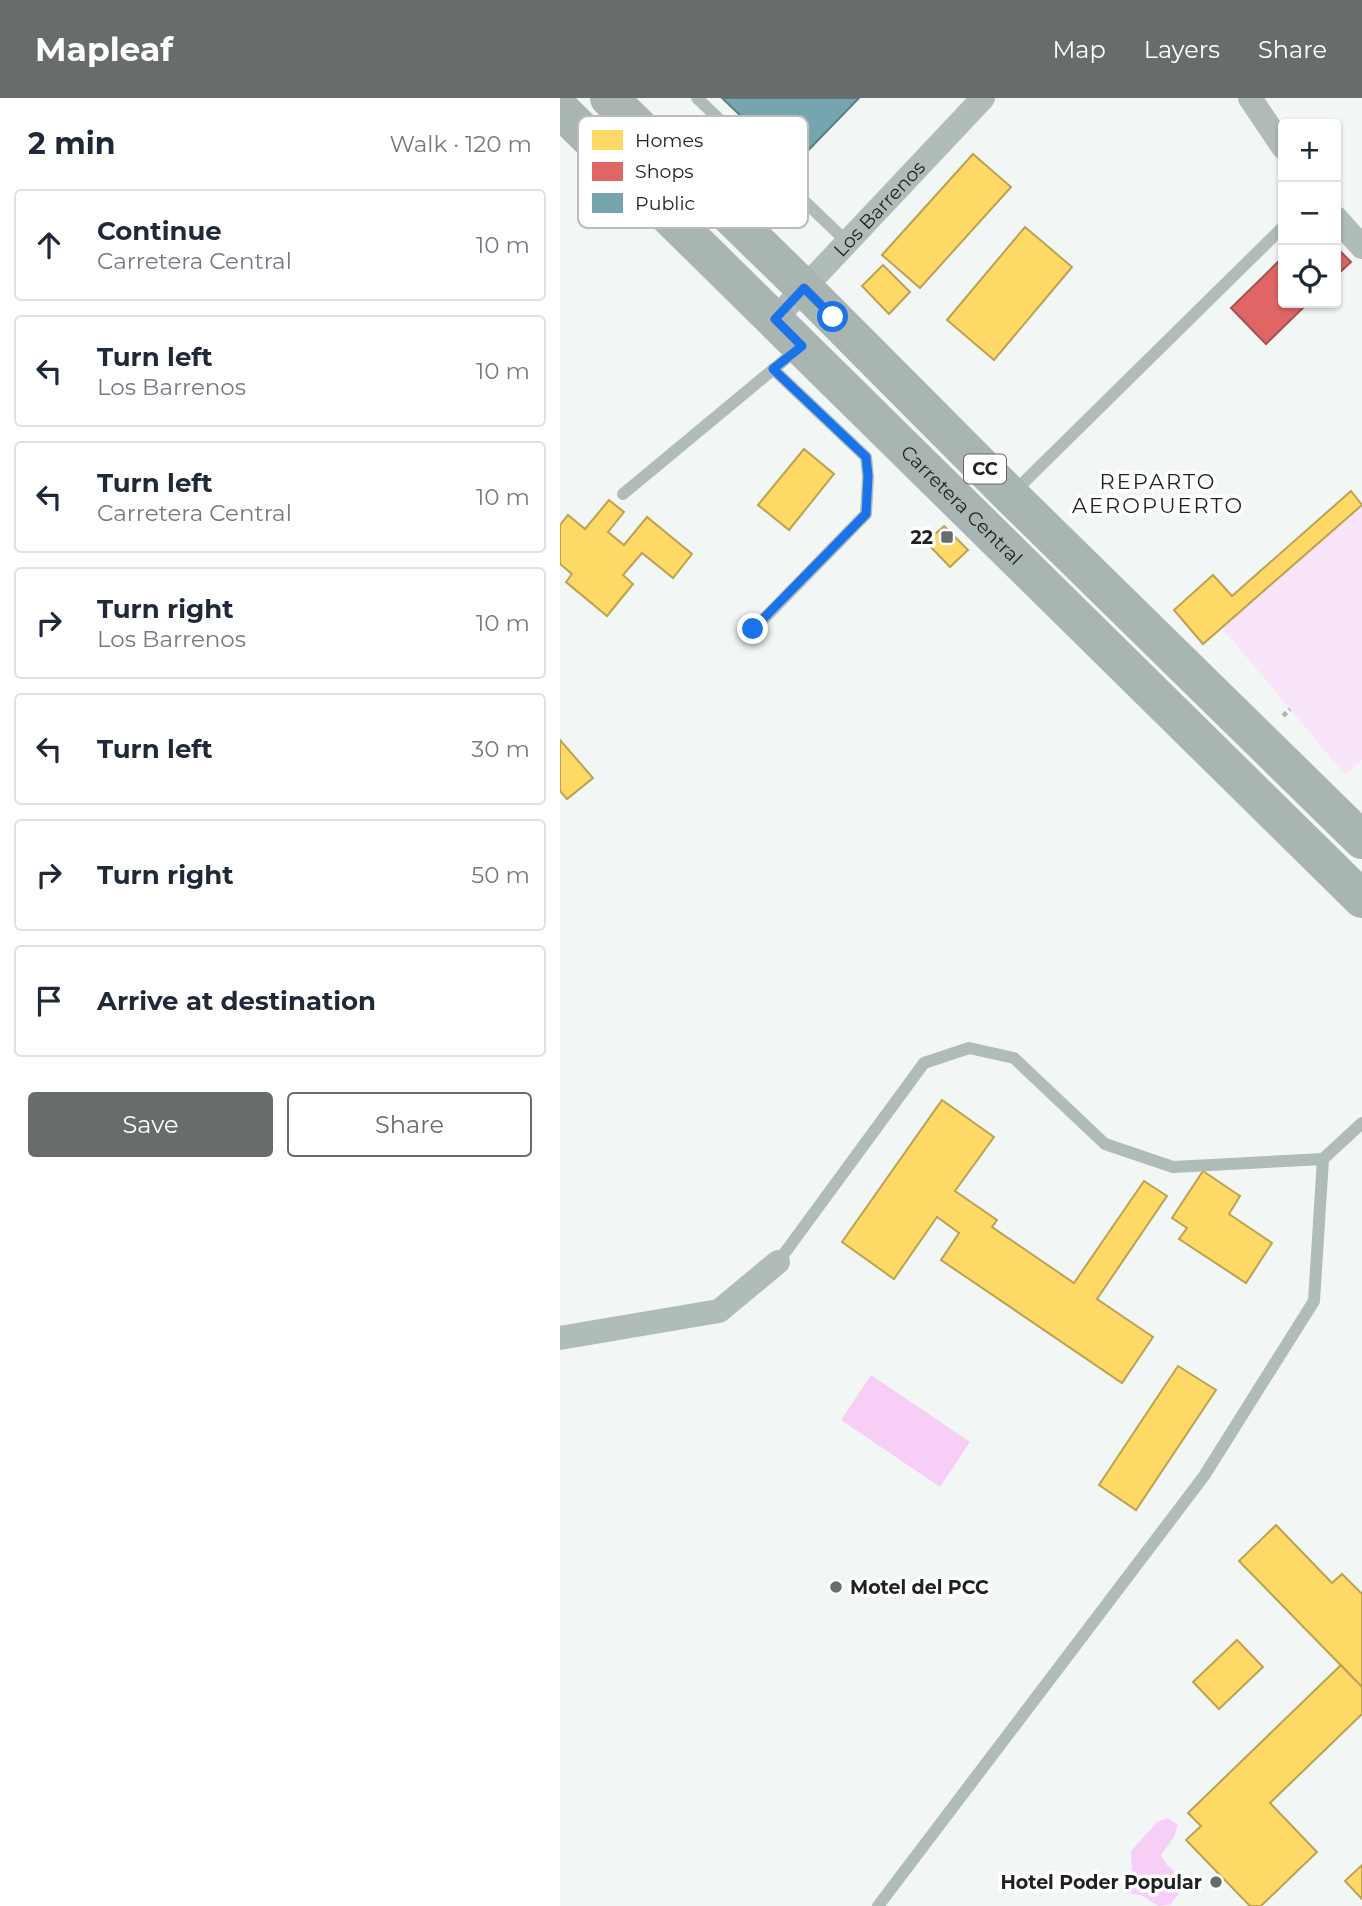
<!DOCTYPE html>
<html lang="en">
<head>
<meta charset="utf-8">
<style>
  :root { --surface:#fff; --page:#f2f2f3; --text:#1f2937; --muted:#747a83; --line:#e0e1e3; --accent:#686c6b }
  body { margin:0; font-family:Montserrat,sans-serif; background:var(--page); color:var(--text) }
  .controls { position:absolute; right:21px; top:21px; display:grid; overflow:hidden; border-radius:7px; box-shadow:0 2px 5px #0004 }
  .controls button { width:63px; height:63px; display:grid; place-items:center; padding:0; border:0; border-bottom:2px solid var(--line); background:var(--surface); color:var(--text); font:35px sans-serif }
  .stop { position:absolute; width:21px; height:21px; margin:-16px; border:5px solid #1a73e8; border-radius:50%; background:#fff }
  .stop.end { background:#1a73e8; border-color:#fff; box-shadow:0 2px 7px #0008 }
  .list { margin:0; padding:0; list-style:none }
  h2 { display:flex; justify-content:space-between; align-items:center; height:91px; margin:0; padding:0 28px; font-size:30px }
  h2 small { font-size:23px; font-weight:400; color:var(--muted) }
  .list li { display:grid; grid-template-columns:46px 1fr auto; gap:21px; align-items:center; box-sizing:border-box; height:112px; margin:0 14px 14px; padding:0 14px; border:2px solid var(--line); border-radius:7px }
  .list b { display:block; font-size:26px; white-space:nowrap }
  .list p { margin:0; font-size:23px; white-space:nowrap; color:var(--muted) }
  .list em { font-size:23px; font-style:normal; color:var(--muted) }
  .actions { display:flex; gap:14px; padding:21px 28px }
  .actions a { flex:1; padding:16px 0; border:2px solid var(--accent); border-radius:7px; text-align:center; font-size:24px; color:var(--accent) }
  .actions .main { background:var(--accent); color:#fff }
  .icon { flex:none; width:38px; height:38px; fill:none; stroke:currentColor; stroke-width:2; stroke-linecap:round; stroke-linejoin:round }
  .map { position:relative; flex:none; width:802px; height:1808px; overflow:hidden }
  header { display:flex; align-items:center; gap:42px; box-sizing:border-box; height:98px; padding:0 35px; background:var(--accent); color:#fff }
  header strong { font-size:33px }
  nav { display:flex; gap:38px; margin-inline-start:auto; font-size:24px }
  main { display:flex }
  aside { flex:1; background:var(--surface) }
  .map>svg:first-child { display:block }
  .green { fill:#f8e5f9 }
  .water { fill:#f7cff6 }
  .homes { fill:#ffd966; stroke:#bca251; stroke-width:2 }
  .shops { fill:#e06666; stroke:#a65151; stroke-width:2 }
  .public { fill:#76a5af; stroke:#5c7d84; stroke-width:2 }
  .lines { fill:none; stroke-linecap:round; stroke-linejoin:round }
  .path { stroke:#acb6b3; stroke-width:4.5; stroke-dasharray:5 3.5; stroke-linecap:butt }
  .lane { stroke:#b0bcb9; stroke-width:12 }
  .street { stroke:#b0bcb9; stroke-width:24 }
  .primary { stroke:#a9b5b1; stroke-width:38 }
  .route { stroke:#1a73e8; stroke-width:9 }
  .poi-dot { fill:#686c6b; stroke:#fff; stroke-width:2.5 }
  .labels { text-anchor:middle; dominant-baseline:central; stroke-width:7; stroke-linejoin:round; paint-order:stroke }
  .shield { fill:#fff; stroke:#626463; stroke-width:2 }
  .shield-label { font-size:18px; font-weight:bold; fill:#1e2120 }
  .street-label { font-size:19px; fill:#1e2120; stroke:#fff }
  .poi-label { font-size:19px; font-weight:bold; fill:#1e2120; stroke:#fff; text-anchor:end }
  .neighbourhood-label { font-size:21px; letter-spacing:2px; fill:#1e2120; stroke:#fff }
  .key { fill:#fff; stroke:#bcbcbc; stroke-width:2 }
  .key-label { font-size:19px; fill:#1e2120 }
</style>
</head>
<body>
<header>
<strong>Mapleaf</strong>
<nav><a>Map</a><a>Layers</a><a>Share</a></nav>
</header>
<main>
<aside>
<h2>2 min<small>Walk · 120 m</small></h2>
<ul class="list">
<li><svg class="icon" aria-label="ahead" viewBox="0 0 24 24"><path d="M12 20V5M6 11l6-6 6 6"/></svg><div><b>Continue</b><p>Carretera Central</p></div><em>10 m</em></li>
<li><svg class="icon" aria-label="left" viewBox="0 0 24 24"><path d="M17 20v-9H6M10 6l-5 5 5 5"/></svg><div><b>Turn left</b><p>Los Barrenos</p></div><em>10 m</em></li>
<li><svg class="icon" aria-label="left" viewBox="0 0 24 24"><path d="M17 20v-9H6M10 6l-5 5 5 5"/></svg><div><b>Turn left</b><p>Carretera Central</p></div><em>10 m</em></li>
<li><svg class="icon" aria-label="right" viewBox="0 0 24 24"><path d="M7 20v-9h11M14 6l5 5-5 5"/></svg><div><b>Turn right</b><p>Los Barrenos</p></div><em>10 m</em></li>
<li><svg class="icon" aria-label="left" viewBox="0 0 24 24"><path d="M17 20v-9H6M10 6l-5 5 5 5"/></svg><div><b>Turn left</b></div><em>30 m</em></li>
<li><svg class="icon" aria-label="right" viewBox="0 0 24 24"><path d="M7 20v-9h11M14 6l5 5-5 5"/></svg><div><b>Turn right</b></div><em>50 m</em></li>
<li><svg class="icon" aria-label="arrive" viewBox="0 0 24 24"><path d="M6 21V4h12l-3 4 3 4H6"/></svg><div><b>Arrive at destination</b></div></li>
</ul>
<div class="actions"><a class="main">Save</a><a>Share</a></div>
</aside>
<div class="map">
<svg width="802" height="1808" viewBox="0 0 802 1808">
  <rect width="100%" height="100%" fill="#f2f7f5"/>
  <path class="green" d="M 802,407 L 802,662 L 785,677 L 662,530 Z"/>
  <path class="water" d="M 311,1277 L 410,1344 L 380,1389 L 281,1322 Z
    M 608,1720 L 618,1727 L 614,1739 L 601,1757 L 607,1767 L 621,1778 L 621,1793 L 610,1807 L 598,1808 L 581,1797 L 566,1795 L 564,1783 L 572,1776 L 571,1753 L 597,1724 Z"/>
  <path class="homes" d="M 413,56 L 451,89 L 360,190 L 322,157 Z
    M 465,129 L 512,169 L 434,262 L 387,222 Z
    M 323,167 L 350,194 L 329,216 L 302,188 Z
    M 244,351 L 274,376 L 229,432 L 198,407 Z
    M 791,393 L 802,407 L 643,546 L 614,512 L 653,477 L 672,498 Z
    M 49,402 L 64,414 L 48,434 L 64,447 L 87,419 L 132,456 L 113,480 L 82,455 L 63,477 L 73,486 L 47,518 L 6,484 L 12,476 L 0,466 L 0,427 L 8,417 L 25,431 Z
    M 384,428 L 408,452 L 390,469 L 366,444 Z
    M 0,642 L 33,680 L 7,701 L 0,693 Z
    M 382,1002 L 434,1039 L 395,1093 L 437,1122 L 432,1129 L 514,1185 L 584,1083 L 607,1098 L 537,1201 L 593,1239 L 562,1285 L 381,1162 L 399,1135 L 377,1119 L 334,1181 L 282,1144 Z
    M 643,1073 L 680,1098 L 669,1116 L 712,1145 L 686,1185 L 619,1141 L 627,1130 L 612,1120 Z
    M 618,1268 L 656,1292 L 576,1412 L 539,1387 Z
    M 716,1427 L 772,1485 L 782,1476 L 802,1496 L 802,1589 L 679,1463 Z
    M 677,1542 L 703,1569 L 659,1611 L 633,1584 Z
    M 781,1567 L 802,1589 L 802,1616 L 710,1705 L 757,1754 L 701,1808 L 690,1808 L 626,1742 L 641,1728 L 628,1715 Z
    M 802,1767 L 802,1801 L 785,1783 Z"/>
  <path class="shops" d="M 776,149 L 791,164 L 776,178 Z
    M 723,159 L 723,205 L 748,205 L 706,246 L 671,210 Z"/>
  <path class="public" d="M 162,0 L 299,0 L 233,68 Z"/>
  <g class="lines">
    <path class="path" d="M 723,618 L 730,611"/>
    <path class="lane" d="M 137,0 L 287,144
      M 454,394 L 723,129
      M 63,396 L 239,250
      M 193,532 L 306,416 L 308,378 L 306,359 L 213,271
      M 218,1164 L 364,965 L 409,950 L 454,960 L 545,1046 L 613,1069 L 763,1061 L 802,1025
      M 318,1808 L 644,1378 L 754,1203 L 763,1061"/>
    <g class="street">
      <path d="M 690,0 L 723,49"/>
      <path d="M 776,120 L 802,149"/>
      <path id="s1" d="M 215,221 L 423,0"/>
      <path d="M 0,1240 L 159,1213 L 218,1164"/>
    </g>
    <g class="primary">
      <path d="M 49,0 L 244,190 L 450,397 L 802,742"/>
      <path id="s2" d="M 0,11 L 802,801"/>
    </g>
  </g>
  <g class="lines">
    <path class="route" d="M 193,531 L 306,416 L 308,378 L 306,359 L 213,271 L 242,248 L 215,221 L 244,190 L 273,219"/>
  </g>
  <g class="poi-dot">
    <rect x="380" y="432" width="14" height="14" rx="3.5"/>
    <circle cx="276" cy="1489" r="7"/>
    <circle cx="656" cy="1784" r="7"/>
  </g>
  <g class="labels">
    <rect class="shield" x="404" y="356.5" width="42" height="29" rx="5"/>
    <g class="shield-label">
      <text x="425" y="371">CC</text>
    </g>
    <g class="street-label">
      <text stroke="none"><textPath href="#s1" startOffset="152">Los Barrenos</textPath></text>
      <text stroke="none"><textPath href="#s2" startOffset="564">Carretera Central</textPath></text>
    </g>
    <g class="poi-label">
      <text x="373" y="439">22</text>
      <text x="290" y="1489" text-anchor="start">Motel del PCC</text>
      <text x="642" y="1784">Hotel Poder Popular</text>
    </g>
    <g class="neighbourhood-label">
      <text x="598" y="383">REPARTO<tspan x="598" dy="24">AEROPUERTO</tspan></text>
    </g>
  </g>
  <rect x="18" y="18" width="230" height="112" rx="10" class="key"/>
  <rect x="32" y="32" width="31" height="20" fill="#ffd966"/>
  <rect x="32" y="64" width="31" height="19" fill="#e06666"/>
  <rect x="32" y="95" width="31" height="20" fill="#76a5af"/>
  <g class="key-label">
    <text x="75" y="49">Homes</text>
    <text x="75" y="80">Shops</text>
    <text x="75" y="112">Public</text>
  </g>
</svg>
<div class="controls">
<button>+</button>
<button>−</button>
<button><svg class="icon" aria-label="locate" viewBox="0 0 24 24"><circle cx="12" cy="12" r="6"/><path d="M12 2v4M12 18v4M2 12h4M18 12h4"/></svg></button>
</div>
<div class="stop" style="left:273px;top:219px"></div>
<div class="stop end" style="left:193px;top:531px"></div>
</div>
</main>
</body>
</html>
